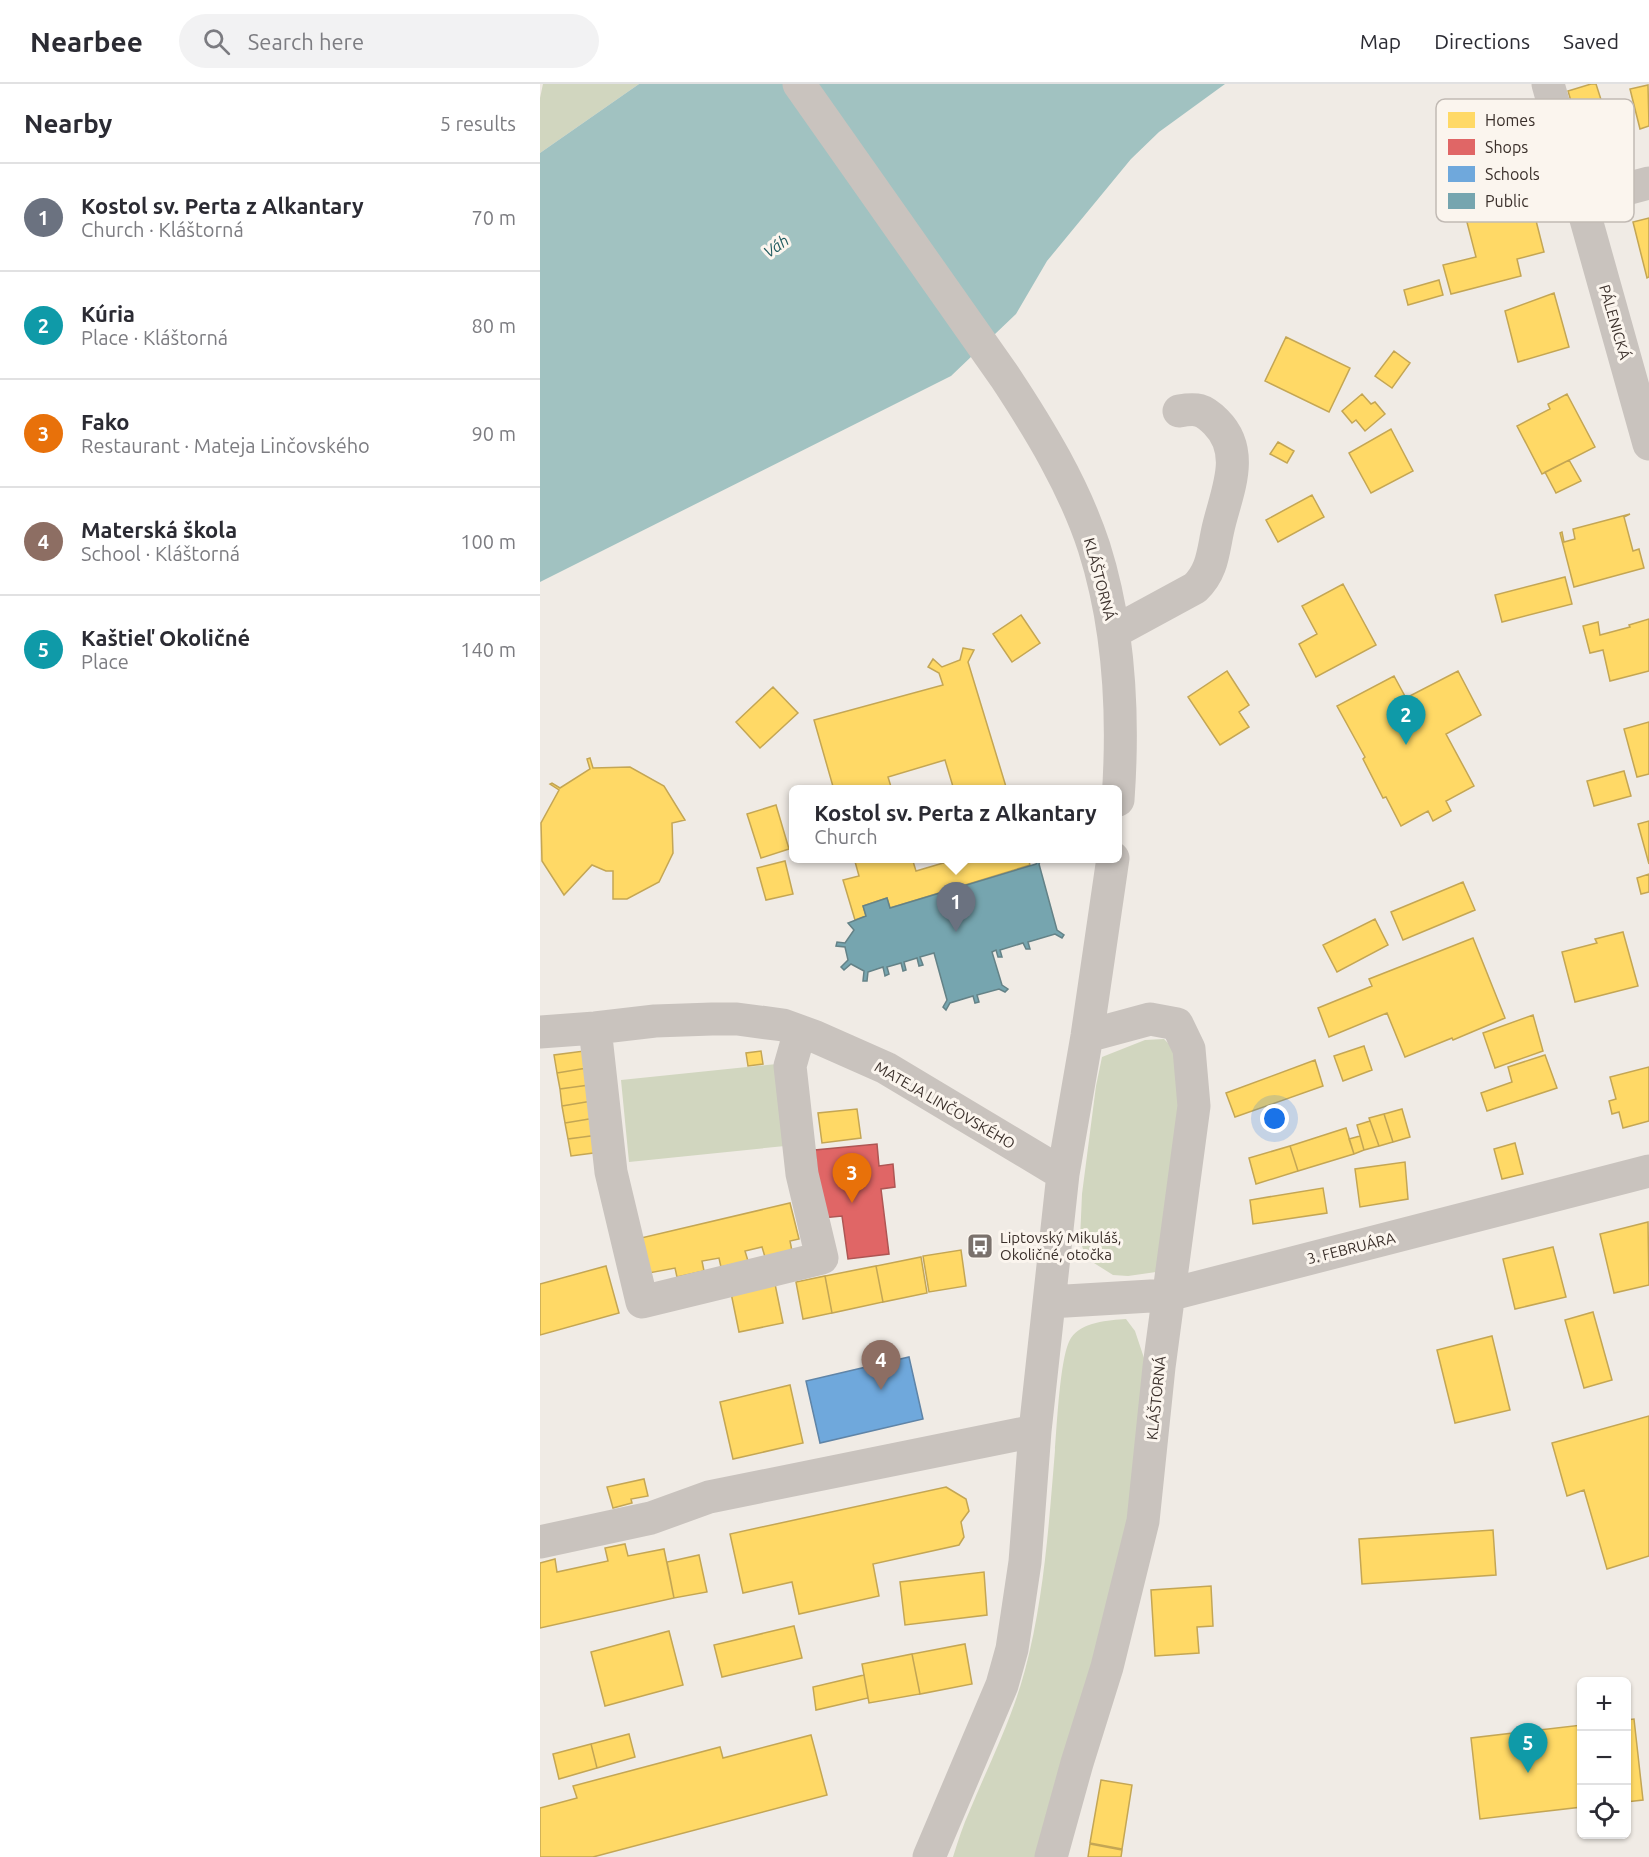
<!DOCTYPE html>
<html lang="en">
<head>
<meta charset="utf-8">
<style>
  :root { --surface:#fff; --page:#f2f2f3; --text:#2b2b33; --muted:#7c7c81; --line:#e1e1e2; --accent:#111827 }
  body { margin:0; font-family:Ubuntu,sans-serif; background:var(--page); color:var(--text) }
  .controls { position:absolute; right:18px; bottom:18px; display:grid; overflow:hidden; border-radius:9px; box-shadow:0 2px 4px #0004 }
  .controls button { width:54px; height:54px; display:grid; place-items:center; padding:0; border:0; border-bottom:2px solid var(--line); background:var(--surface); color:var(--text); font:30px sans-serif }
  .you { position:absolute; left:735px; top:1035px; width:21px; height:21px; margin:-15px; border:4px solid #fff; border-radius:50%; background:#1a73e8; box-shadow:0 0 0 9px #1a73e833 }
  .badge { display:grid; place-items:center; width:39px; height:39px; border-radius:50%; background:var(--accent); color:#fff; font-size:20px; font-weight:700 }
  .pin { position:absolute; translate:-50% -50px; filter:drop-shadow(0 2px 3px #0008) }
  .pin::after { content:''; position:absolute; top:32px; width:21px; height:18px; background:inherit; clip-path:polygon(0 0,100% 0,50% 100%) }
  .popup { position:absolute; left:249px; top:701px; width:333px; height:78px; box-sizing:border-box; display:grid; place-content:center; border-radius:9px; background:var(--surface); filter:drop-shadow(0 2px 4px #0005); font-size:20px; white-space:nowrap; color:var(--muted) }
  .popup b { font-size:22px; color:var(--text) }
  .popup::after { content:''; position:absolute; left:50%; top:100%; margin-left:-12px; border:12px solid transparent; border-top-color:var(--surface) }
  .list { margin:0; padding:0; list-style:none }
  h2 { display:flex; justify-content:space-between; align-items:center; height:78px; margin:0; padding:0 24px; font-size:26px }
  h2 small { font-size:20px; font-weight:400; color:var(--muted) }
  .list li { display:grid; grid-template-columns:39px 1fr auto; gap:18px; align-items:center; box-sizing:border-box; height:108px; padding:0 24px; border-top:2px solid var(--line) }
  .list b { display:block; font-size:22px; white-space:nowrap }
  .list p { margin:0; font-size:20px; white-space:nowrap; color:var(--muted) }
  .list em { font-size:20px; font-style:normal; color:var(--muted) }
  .icon { flex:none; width:33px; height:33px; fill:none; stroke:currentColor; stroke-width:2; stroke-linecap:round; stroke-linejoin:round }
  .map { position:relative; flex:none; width:1109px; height:1773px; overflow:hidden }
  header { display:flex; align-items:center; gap:36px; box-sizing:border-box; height:84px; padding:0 30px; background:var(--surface); border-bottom:2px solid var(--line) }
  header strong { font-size:28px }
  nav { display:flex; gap:33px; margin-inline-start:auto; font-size:21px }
  .search { width:420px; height:54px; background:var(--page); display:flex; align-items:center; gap:15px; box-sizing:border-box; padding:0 21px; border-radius:33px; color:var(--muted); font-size:22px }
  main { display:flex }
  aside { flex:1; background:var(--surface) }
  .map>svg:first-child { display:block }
  .green { fill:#d1d6bf }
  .water { fill:#a1c2c1 }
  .homes { fill:#ffd966; stroke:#c4a654; stroke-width:1.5 }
  .shops { fill:#e06666; stroke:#ae5654; stroke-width:1.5 }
  .schools { fill:#6fa8dc; stroke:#5f84a7; stroke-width:1.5 }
  .public { fill:#76a5af; stroke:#648287; stroke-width:1.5 }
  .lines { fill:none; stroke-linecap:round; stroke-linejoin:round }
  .minor { stroke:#c9c3be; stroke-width:33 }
  .labels { text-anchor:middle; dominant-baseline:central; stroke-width:6; stroke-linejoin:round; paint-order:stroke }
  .street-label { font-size:15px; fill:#3b302b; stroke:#fbf5ee }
  .poi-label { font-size:15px; fill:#3b302b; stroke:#fbf5ee; text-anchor:start }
  .water-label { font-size:16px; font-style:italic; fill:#1f5a5e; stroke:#fbf5ee }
  .key { fill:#fbf5ee; stroke:#c1bab4; stroke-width:1.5 }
  .key-label { font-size:16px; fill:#3b302b }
</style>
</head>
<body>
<header>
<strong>Nearbee</strong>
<div class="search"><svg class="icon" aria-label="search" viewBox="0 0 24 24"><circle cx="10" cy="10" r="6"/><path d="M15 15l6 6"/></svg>Search here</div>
<nav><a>Map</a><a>Directions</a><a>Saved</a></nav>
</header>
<main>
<aside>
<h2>Nearby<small>5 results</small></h2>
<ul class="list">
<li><span class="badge" style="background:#6b7280">1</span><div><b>Kostol sv. Perta z Alkantary</b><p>Church · Kláštorná</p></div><em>70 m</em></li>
<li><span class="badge" style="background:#0f9aa8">2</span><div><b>Kúria</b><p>Place · Kláštorná</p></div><em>80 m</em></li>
<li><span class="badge" style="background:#e8710a">3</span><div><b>Fako</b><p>Restaurant · Mateja Linčovského</p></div><em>90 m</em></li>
<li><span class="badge" style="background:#8d6e63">4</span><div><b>Materská škola</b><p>School · Kláštorná</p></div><em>100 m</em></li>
<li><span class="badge" style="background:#0f9aa8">5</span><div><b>Kaštieľ Okoličné</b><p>Place</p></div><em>140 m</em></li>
</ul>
</aside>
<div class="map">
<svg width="1109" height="1773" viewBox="0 0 1109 1773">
  <rect width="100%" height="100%" fill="#f0ebe5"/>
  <path class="green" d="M 3,0 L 99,0 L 0,69 L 0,14 Z
    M 624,955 L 631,962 L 643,995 L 616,1188 L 588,1192 L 573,1191 L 546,1174 L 540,1156 L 542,1110 L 556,1002 L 562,973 L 605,956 Z
    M 237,980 L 245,1062 L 89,1078 L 81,996 Z
    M 586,1235 L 595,1247 L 605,1277 L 587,1446 L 502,1773 L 413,1773 C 418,1757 423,1741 430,1726 C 449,1680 472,1635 485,1586 C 504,1515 509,1439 515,1366 C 517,1343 520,1270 531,1254 C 541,1238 569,1236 586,1235 Z"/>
  <path class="water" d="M 99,0 L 685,0 L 619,48 L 591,75 L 507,177 L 476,230 L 411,292 L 0,498 L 0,69 Z"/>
  <path class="homes" d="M 1051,0 L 1056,0 L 1064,25 L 1036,34 L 1028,7 Z
    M 1108,1 L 1109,42 L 1100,45 L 1090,5 Z
    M 959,109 L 962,120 L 990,113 L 1004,168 L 977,175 L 981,192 L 911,210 L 903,181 L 936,173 L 922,119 Z
    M 1109,134 L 1109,193 L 1107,194 L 1093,138 Z
    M 899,196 L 903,211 L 868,221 L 864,206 Z
    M 1014,209 L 1029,263 L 978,278 L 965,227 Z
    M 746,253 L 810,284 L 789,328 L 725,297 Z
    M 854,267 L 870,279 L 852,304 L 835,292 Z
    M 822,310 L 831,320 L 835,318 L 845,330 L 825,347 L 816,336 L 812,339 L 802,327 Z
    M 1027,310 L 1055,363 L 1002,390 L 977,342 L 1010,325 L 1008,320 Z
    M 851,345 L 873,387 L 831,409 L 809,369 Z
    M 738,358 L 754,367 L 747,379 L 730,370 Z
    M 1029,376 L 1041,397 L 1016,409 L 1005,388 Z
    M 772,411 L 784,433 L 738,458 L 726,436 Z
    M 1090,430 L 1084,433 L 1093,467 L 1099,465 L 1104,484 L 1034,503 L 1020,449 L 1022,448 L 1024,458 L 1035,455 L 1033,445 Z
    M 1025,493 L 1032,520 L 962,538 L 955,511 Z
    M 803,500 L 836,561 L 776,593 L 759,560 L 777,550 L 762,522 Z
    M 481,531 L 500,559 L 472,578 L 453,550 Z
    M 1109,535 L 1109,587 L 1070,597 L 1063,566 L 1050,569 L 1043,542 L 1058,538 L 1060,551 L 1090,543 L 1089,541 Z
    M 423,564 L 434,566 L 428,578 L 467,706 L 414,706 L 405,676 L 348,693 L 352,706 L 294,706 L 274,636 L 403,601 L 399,589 L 388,583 L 393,575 L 402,583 L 420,576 Z
    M 687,587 L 709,621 L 699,628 L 709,643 L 680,661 L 648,613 Z
    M 918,587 L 941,631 L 906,650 L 934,702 L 906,717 L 911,727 L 893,737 L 888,727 L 861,742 L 846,713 L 843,714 L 823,675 L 825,673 L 797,622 L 854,592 L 866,614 Z
    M 233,603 L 258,629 L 220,664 L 196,638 Z
    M 1109,638 L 1109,690 L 1097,693 L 1084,645 Z
    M 50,674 L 53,684 L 90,683 L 124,702 L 145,736 L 132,739 L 133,769 L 119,798 L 87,815 L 73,815 L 73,787 L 66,787 L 52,781 L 24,811 L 2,777 L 1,739 L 19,706 L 10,700 L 12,699 L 20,704 L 50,685 L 47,675 Z
    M 1084,687 L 1091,712 L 1054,722 L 1047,697 Z
    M 236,721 L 249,765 L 221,774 L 207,730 Z
    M 1109,737 L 1109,780 L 1098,740 Z
    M 314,774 L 372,774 L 376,787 L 420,774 L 488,774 L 490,781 L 350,824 L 347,814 L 323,822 L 326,832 L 315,836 L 303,796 L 319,792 Z
    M 245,777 L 253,810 L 226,816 L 217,784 Z
    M 1109,790 L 1109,808 L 1101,810 L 1097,794 Z
    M 923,798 L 935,826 L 863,856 L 851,828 Z
    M 835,835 L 848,861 L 797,888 L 783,861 Z
    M 1083,848 L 1098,902 L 1035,918 L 1022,868 L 1057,859 L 1055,855 Z
    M 933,854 L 965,934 L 913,956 L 912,954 L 865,973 L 847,929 L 789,953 L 778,924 L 832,902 L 829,895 Z
    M 993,931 L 1003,967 L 955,984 L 943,949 Z
    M 824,962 L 832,986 L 803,997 L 794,972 Z
    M 44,967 L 47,984 L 17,989 L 14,971 Z
    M 221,967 L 223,980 L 208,982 L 206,969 Z
    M 1005,971 L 1017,1004 L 947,1027 L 941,1009 L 972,998 L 968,983 Z
    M 775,976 L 783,1002 L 695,1033 L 686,1009 Z
    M 1109,983 L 1109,1037 L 1083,1044 L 1079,1028 L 1072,1030 L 1069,1017 L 1076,1015 L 1070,993 Z
    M 47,984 L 49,1001 L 20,1005 L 17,989 Z
    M 49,1001 L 52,1017 L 22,1022 L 20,1005 Z
    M 52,1017 L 55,1034 L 25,1039 L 22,1022 Z
    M 317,1025 L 321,1054 L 282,1059 L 278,1029 Z
    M 862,1025 L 870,1053 L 853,1058 L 844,1030 Z
    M 844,1030 L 853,1058 L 839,1062 L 829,1034 Z
    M 55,1034 L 58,1051 L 28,1055 L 25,1039 Z
    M 830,1037 L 839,1062 L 824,1066 L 817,1041 Z
    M 806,1044 L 814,1070 L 758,1087 L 750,1062 Z
    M 58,1051 L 61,1068 L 31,1072 L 28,1055 Z
    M 820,1052 L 824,1066 L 814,1070 L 809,1055 Z
    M 975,1059 L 983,1090 L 962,1095 L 954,1065 Z
    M 750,1062 L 758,1087 L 716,1100 L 709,1074 Z
    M 865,1078 L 868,1115 L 820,1123 L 815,1085 Z
    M 783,1104 L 787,1129 L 713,1140 L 710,1116 Z
    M 250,1119 L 259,1155 L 250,1157 L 252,1167 L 225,1173 L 222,1163 L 205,1167 L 208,1177 L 181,1183 L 179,1174 L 162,1177 L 164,1187 L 137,1193 L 135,1184 L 109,1189 L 101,1154 Z
    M 1108,1138 L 1109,1201 L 1074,1209 L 1060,1150 Z
    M 1013,1163 L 1026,1213 L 975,1225 L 963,1175 Z
    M 421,1166 L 426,1202 L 389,1208 L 383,1172 Z
    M 381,1173 L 387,1209 L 343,1218 L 336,1182 Z
    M 66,1182 L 79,1229 L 0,1251 L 0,1200 Z
    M 336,1182 L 343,1218 L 292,1229 L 285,1192 Z
    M 285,1192 L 292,1229 L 263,1235 L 256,1198 Z
    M 235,1200 L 243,1239 L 199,1248 L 191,1209 Z
    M 1053,1228 L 1072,1296 L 1044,1304 L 1025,1236 Z
    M 952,1252 L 970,1326 L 915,1339 L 897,1266 Z
    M 250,1301 L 263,1359 L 193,1375 L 180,1318 Z
    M 1109,1332 L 1109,1472 L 1067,1485 L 1044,1406 L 1027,1412 L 1012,1359 Z
    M 104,1395 L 108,1412 L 91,1415 L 92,1419 L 73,1424 L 67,1403 Z
    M 406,1403 L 426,1415 L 429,1427 L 421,1438 L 424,1453 L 419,1461 L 333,1480 L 339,1512 L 259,1530 L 252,1498 L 203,1509 L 190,1450 Z
    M 953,1446 L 956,1491 L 822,1500 L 819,1455 Z
    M 85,1460 L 88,1472 L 124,1465 L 134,1514 L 0,1544 L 0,1479 L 15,1475 L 17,1488 L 68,1477 L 65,1464 Z
    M 159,1471 L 167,1508 L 134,1514 L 127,1478 Z
    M 444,1488 L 447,1531 L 365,1541 L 360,1498 Z
    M 671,1502 L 673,1542 L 657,1543 L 659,1569 L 615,1572 L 611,1506 Z
    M 254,1542 L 262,1574 L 182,1593 L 174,1561 Z
    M 129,1547 L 143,1601 L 65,1622 L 51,1568 Z
    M 425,1560 L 432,1600 L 380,1610 L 372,1570 Z
    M 372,1570 L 380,1610 L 329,1619 L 322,1580 Z
    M 324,1591 L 328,1614 L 276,1626 L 273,1603 Z
    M 1094,1635 L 1103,1716 L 1086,1718 L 1086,1636 Z
    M 1042,1641 L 1042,1723 L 940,1735 L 931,1654 Z
    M 89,1650 L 95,1673 L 57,1684 L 51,1660 Z
    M 271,1651 L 287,1711 L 53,1773 L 0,1773 L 0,1724 L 37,1714 L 33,1702 L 180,1663 L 183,1674 Z
    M 51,1660 L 57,1684 L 19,1695 L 13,1670 Z
    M 561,1696 L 592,1701 L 582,1765 L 550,1759 Z
    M 550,1760 L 582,1766 L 581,1773 L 548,1773 Z"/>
  <path class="shops" d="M 337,1060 L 339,1082 L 353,1080 L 355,1103 L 341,1105 L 349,1170 L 308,1175 L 302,1132 L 282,1134 L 275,1066 Z"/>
  <path class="schools" d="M 369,1273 L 383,1335 L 280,1359 L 266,1297 Z"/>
  <path class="public" d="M 500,774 L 502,774 L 499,780 L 517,846 L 524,851 L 522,854 L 515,850 L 488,858 L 490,865 L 486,865 L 483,859 L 460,866 L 462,873 L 458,873 L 456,866 L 452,868 L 462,901 L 468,905 L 465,908 L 459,905 L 437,911 L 439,918 L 435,919 L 433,912 L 410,919 L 406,926 L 403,923 L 407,916 L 394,869 L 380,873 L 383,881 L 379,882 L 377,874 L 364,878 L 366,886 L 363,887 L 361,879 L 347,883 L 349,890 L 345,892 L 343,883 L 328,888 L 327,897 L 323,897 L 324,887 L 311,880 L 304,886 L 301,883 L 308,876 L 305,863 L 296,862 L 297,858 L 305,859 L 314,846 L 308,839 L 326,832 L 323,822 L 347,814 L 350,824 L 496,780 Z"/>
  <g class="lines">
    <path class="minor" d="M 259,0 L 465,293 C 500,346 534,402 554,463 C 580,545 584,631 578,716
      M 1008,0 L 1109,360
      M 1041,117 L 1109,99
      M 574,548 L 655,504 C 673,487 673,467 678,445 C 686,409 707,369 676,338 C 663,325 657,324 639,327
      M 55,944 L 71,1088 L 102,1218 L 282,1174 L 262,1090 L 250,982 L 260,947
      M 0,948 L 55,944 L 115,937 L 172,935 L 197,935 L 243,941 L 276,953 L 346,984 L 523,1090
      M 509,1218 L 628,1211 L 1109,1087
      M 0,1458 L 111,1434 L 169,1413 L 495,1347
      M 389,1773 L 462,1601 L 472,1565 L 485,1478 L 495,1347 L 523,1090 L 547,952 L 573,774
      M 511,1773 L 537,1679 L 567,1583 L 603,1437 L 619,1283 L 654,1022 L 649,965 L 637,940 L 610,935 L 547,952"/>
  </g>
  <defs>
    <symbol id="bus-square" viewBox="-11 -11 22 22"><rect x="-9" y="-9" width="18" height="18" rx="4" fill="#7a716c" stroke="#fbf5ee"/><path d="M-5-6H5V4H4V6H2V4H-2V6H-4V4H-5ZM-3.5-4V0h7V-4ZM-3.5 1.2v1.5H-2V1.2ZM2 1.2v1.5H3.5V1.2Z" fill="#fff"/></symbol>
  </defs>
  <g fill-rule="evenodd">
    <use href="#bus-square" x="425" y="1147" width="30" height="30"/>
  </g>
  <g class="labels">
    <g class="street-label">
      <text transform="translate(1075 238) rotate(74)">PÁLENICKÁ</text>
      <text transform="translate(560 495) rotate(75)">KLÁŠTORNÁ</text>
      <text transform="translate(405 1021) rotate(30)">MATEJA LINČOVSKÉHO</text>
      <text transform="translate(811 1164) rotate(-14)">3. FEBRUÁRA</text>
      <text transform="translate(616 1314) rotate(-84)">KLÁŠTORNÁ</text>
    </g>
    <g class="poi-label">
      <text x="460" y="1153">Liptovský Mikuláš,<tspan x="460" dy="17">Okoličné, otočka</tspan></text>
    </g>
    <g class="water-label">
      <text transform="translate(236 162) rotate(-35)">Váh</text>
    </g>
  </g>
  <rect x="896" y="15" width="198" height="123" rx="9" class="key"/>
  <rect x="908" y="28" width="27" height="16" fill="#ffd966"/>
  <rect x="908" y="55" width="27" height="16" fill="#e06666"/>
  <rect x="908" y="82" width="27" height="16" fill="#6fa8dc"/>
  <rect x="908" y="109" width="27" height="16" fill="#76a5af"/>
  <g class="key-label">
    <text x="945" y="42">Homes</text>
    <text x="945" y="69">Shops</text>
    <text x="945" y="96">Schools</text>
    <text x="945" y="123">Public</text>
  </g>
</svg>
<div class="controls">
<button>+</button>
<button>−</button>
<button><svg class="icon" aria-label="locate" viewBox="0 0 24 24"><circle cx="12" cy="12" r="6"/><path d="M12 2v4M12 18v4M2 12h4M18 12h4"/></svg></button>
</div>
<div class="you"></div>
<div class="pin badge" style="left:416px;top:848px;background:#6b7280">1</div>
<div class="popup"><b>Kostol sv. Perta z Alkantary</b>Church</div>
<div class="pin badge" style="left:866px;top:661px;background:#0f9aa8">2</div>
<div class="pin badge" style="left:312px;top:1119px;background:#e8710a">3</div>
<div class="pin badge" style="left:341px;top:1306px;background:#8d6e63">4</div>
<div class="pin badge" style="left:988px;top:1689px;background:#0f9aa8">5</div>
</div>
</main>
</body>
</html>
